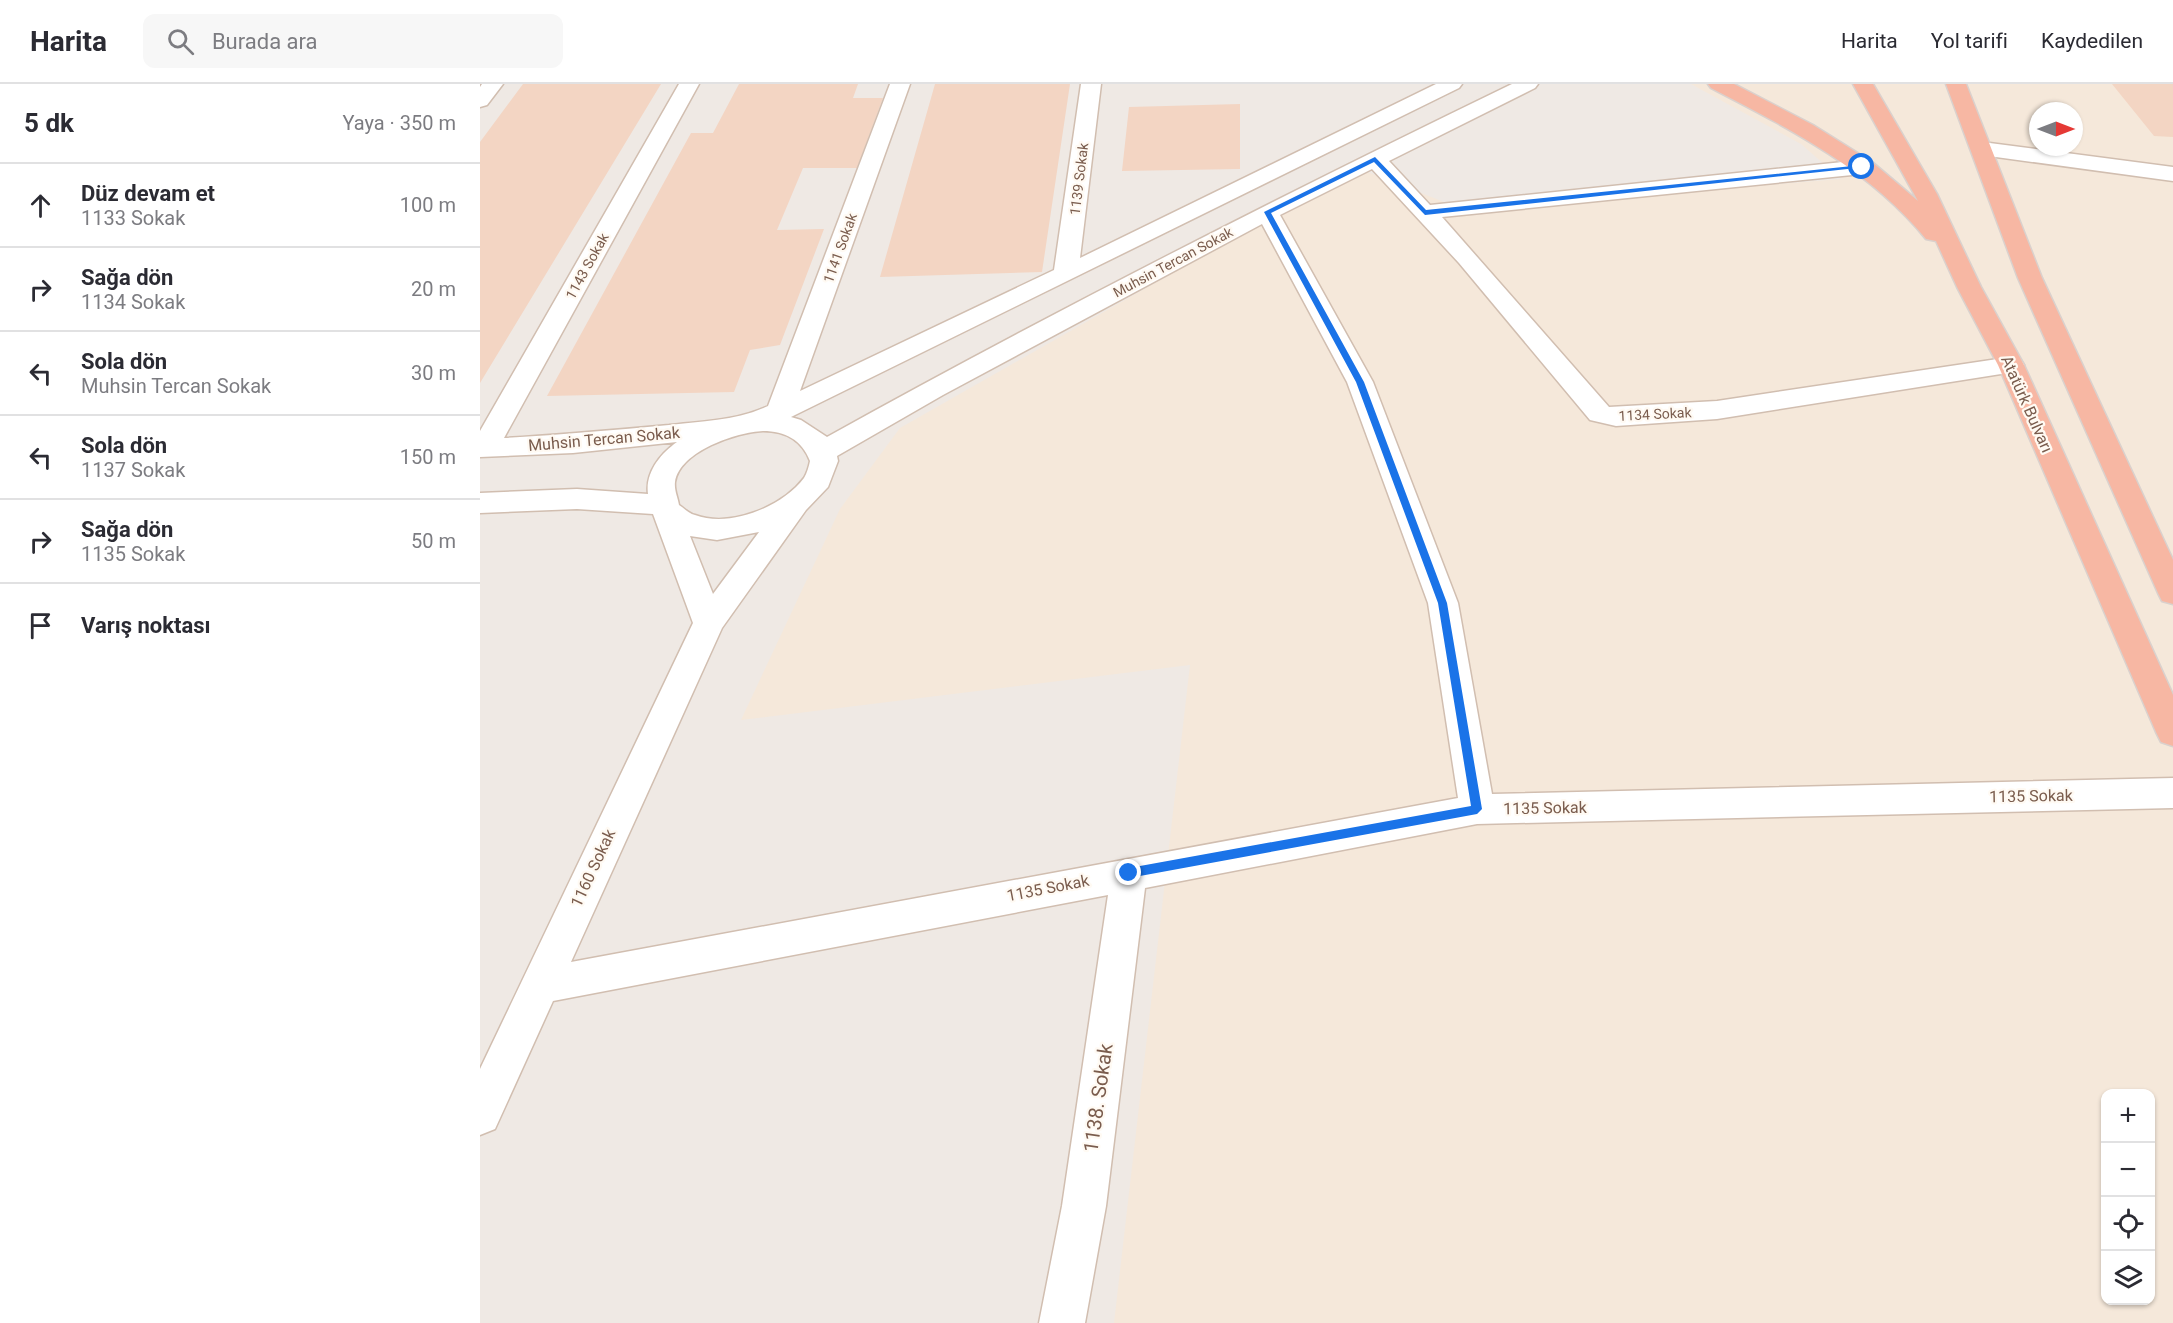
<!DOCTYPE html>
<html lang="tr">
<head>
<meta charset="utf-8">
<style>
  :root { --surface:#fff; --page:#f7f7f7; --text:#2b2b33; --muted:#7c7c81; --line:#e1e1e2 }
  body { margin:0; font-family:Roboto,sans-serif; background:var(--page); color:var(--text) }
  .controls { position:absolute; right:18px; bottom:18px; display:grid; overflow:hidden; border-radius:12px; box-shadow:0 2px 4px #0004 }
  .controls button { width:54px; height:54px; display:grid; place-items:center; padding:0; border:0; border-bottom:2px solid var(--line); background:var(--surface); color:var(--text); font:30px sans-serif }
  .compass { position:absolute; left:1549px; top:18px; width:54px; height:54px; border-radius:50%; background:var(--surface); box-shadow:0 2px 4px #0004; rotate:90deg }
  .stop { position:absolute; width:18px; height:18px; margin:-14px; border:4px solid #1a73e8; border-radius:50%; background:#fff }
  .stop.end { background:#1a73e8; border-color:#fff; box-shadow:0 2px 6px #0008 }
  .list { margin:0; padding:0; list-style:none }
  h2 { display:flex; justify-content:space-between; align-items:center; height:78px; margin:0; padding:0 24px; font-size:26px }
  h2 small { font-size:20px; font-weight:400; color:var(--muted) }
  .list li { display:grid; grid-template-columns:39px 1fr auto; gap:18px; align-items:center; box-sizing:border-box; height:84px; padding:0 24px; border-top:2px solid var(--line) }
  .list b { display:block; font-size:22px; white-space:nowrap }
  .list p { margin:0; font-size:20px; white-space:nowrap; color:var(--muted) }
  .list em { font-size:20px; font-style:normal; color:var(--muted) }
  .icon { flex:none; width:33px; height:33px; fill:none; stroke:currentColor; stroke-width:2; stroke-linecap:round; stroke-linejoin:round }
  .map { position:relative; flex:none; width:1693px; height:1239px; overflow:hidden }
  header { display:flex; align-items:center; gap:36px; box-sizing:border-box; height:84px; padding:0 30px; background:var(--surface); border-bottom:2px solid var(--line) }
  header strong { font-size:28px }
  nav { display:flex; gap:33px; margin-inline-start:auto; font-size:21px }
  .search { width:420px; height:54px; background:var(--page); display:flex; align-items:center; gap:15px; box-sizing:border-box; padding:0 21px; border-radius:12px; color:var(--muted); font-size:22px }
  main { display:flex }
  aside { flex:1; background:var(--surface) }
  .map>svg:first-child { display:block }
  .residential { fill:#f5e8da; fill-rule:evenodd }
  .industrial { fill:#efe9e4 }
  .building { fill:#f3d5c3 }
  .lines { fill:none; stroke-linecap:round; stroke-linejoin:round }
  .minor-casing { stroke:#d1beb0; stroke-width:3 }
  .highway-casing { stroke:#dad1cd; stroke-width:3 }
  .minor { fill:#fff; fill-rule:evenodd }
  .highway { fill:#f7b7a3; fill-rule:evenodd }
  .route { fill:#1a73e8 }
  .labels { text-anchor:middle; dominant-baseline:central; stroke-width:4.5; stroke-linejoin:round; paint-order:stroke }
  .far-street-label { font-size:14px; fill:#7a5c4d; stroke:#fffaf3 }
  .street-label { font-size:16px; fill:#7a5c4d; stroke:#fffaf3 }
  .near-street-label { font-size:20px; fill:#7a5c4d; stroke:#fffaf3 }
</style>
</head>
<body>
<header>
<strong>Harita</strong>
<div class="search"><svg class="icon" aria-label="search" viewBox="0 0 24 24"><circle cx="10" cy="10" r="6"/><path d="M15 15l6 6"/></svg>Burada ara</div>
<nav><a>Harita</a><a>Yol tarifi</a><a>Kaydedilen</a></nav>
</header>
<main>
<aside>
<h2>5 dk<small>Yaya · 350 m</small></h2>
<ul class="list">
<li><svg class="icon" aria-label="ahead" viewBox="0 0 24 24"><path d="M12 20V5M6 11l6-6 6 6"/></svg><div><b>Düz devam et</b><p>1133 Sokak</p></div><em>100 m</em></li>
<li><svg class="icon" aria-label="right" viewBox="0 0 24 24"><path d="M7 20v-9h11M14 6l5 5-5 5"/></svg><div><b>Sağa dön</b><p>1134 Sokak</p></div><em>20 m</em></li>
<li><svg class="icon" aria-label="left" viewBox="0 0 24 24"><path d="M17 20v-9H6M10 6l-5 5 5 5"/></svg><div><b>Sola dön</b><p>Muhsin Tercan Sokak</p></div><em>30 m</em></li>
<li><svg class="icon" aria-label="left" viewBox="0 0 24 24"><path d="M17 20v-9H6M10 6l-5 5 5 5"/></svg><div><b>Sola dön</b><p>1137 Sokak</p></div><em>150 m</em></li>
<li><svg class="icon" aria-label="right" viewBox="0 0 24 24"><path d="M7 20v-9h11M14 6l5 5-5 5"/></svg><div><b>Sağa dön</b><p>1135 Sokak</p></div><em>50 m</em></li>
<li><svg class="icon" aria-label="arrive" viewBox="0 0 24 24"><path d="M6 21V4h12l-3 4 3 4H6"/></svg><div><b>Varış noktası</b></div></li>
</ul>
</aside>
<div class="map">
<svg width="1693" height="1239" viewBox="0 0 1693 1239">
  <rect width="100%" height="100%" fill="#fdf6ec"/>
  <path class="residential" d="M 0,0 L 1693,0 L 1693,1239 L 0,1239 ZM 1558,27 L 1594,27 L 1594,63 L 1558,63 ZM 1626,1010 L 1670,1010 L 1670,1216 L 1626,1216 Z"/>
  <path class="industrial" d="M 0,0 L 1211,0 L 1321,60 L 1361,95 L 982,125 L 877,84 L 420,344 L 360,425 L 261,636 L 710,581 L 634,1239 L 0,1239 Z"/>
  <path class="building" d="M 43,0 L 181,0 L 0,299 L 0,58 Z
    M 259,0 L 378,0 L 373,14 L 403,14 L 377,84 L 323,84 L 297,146 L 344,145 L 300,261 L 270,266 L 254,308 L 67,312 L 211,49 L 233,49 Z
    M 455,0 L 590,0 L 562,188 L 400,193 Z
    M 1632,0 L 1693,0 L 1693,53 L 1674,52 Z
    M 760,20 L 760,85 L 642,87 L 649,23 Z"/>
  <g class="lines">
    <defs>
      <path id="minor" d="M 2,0 L 23,0 L 7,21 L 0,23 L 0,3 Z
        M 199,0 L 219,0 L 24,354 C 79,351 134,346 189,341 C 223,337 256,337 288,322 L 410,0 L 430,0 L 320,307 L 574,186 L 601,0 L 621,0 L 600,174 L 956,0 L 982,0 L 979,4 L 311,333 L 321,336 L 347,353 C 572,228 801,112 1032,0 L 1058,0 L 1055,4 L 909,77 L 950,121 L 1382,76 L 1390,78 L 1393,83 L 1390,88 L 1382,90 L 962,133 L 1129,323 L 1237,317 L 1531,273 L 1540,275 L 1544,281 L 1540,287 L 1237,335 L 1136,342 L 1110,336 L 979,179 L 892,85 L 800,131 L 893,298 L 978,519 L 1012,710 L 1693,694 L 1693,724 L 997,740 L 665,804 L 626,1122 L 605,1239 L 559,1239 L 582,1122 L 628,811 L 73,917 L 15,1045 L 0,1051 L 0,985 L 213,539 L 173,430 L 97,425 L 0,429 L 0,409 L 97,405 L 168,410 C 165,389 180,370 197,358 L 93,369 L 0,373 L 0,347 ZM 782,140 L 867,298 L 948,519 L 978,714 L 91,878 L 242,544 L 326,426 L 348,403 L 358,377 L 357,372 L 463,311 ZM 283,347 C 305,347 322,356 330,377 C 329,382 327,389 324,394 C 302,423 250,444 215,431 C 209,430 204,424 199,421 C 198,414 194,406 195,398 C 200,367 257,348 283,347 ZM 279,448 L 233,510 L 210,452 L 237,456 Z
        M 1502,58 L 1693,83 L 1693,97 L 1494,70 L 1491,65 L 1494,60 Z"/>
      <path id="highway" d="M 1228,0 L 1254,0 L 1333,41 L 1392,78 L 1438,117 L 1373,0 L 1393,0 L 1457,110 L 1501,203 L 1544,281 L 1693,611 L 1693,662 L 1681,658 L 1676,648 L 1518,281 L 1477,203 L 1456,157 L 1446,155 C 1389,85 1310,45 1231,4 Z
        M 1466,0 L 1486,0 L 1562,194 L 1693,476 L 1693,520 L 1682,517 L 1678,509 L 1538,194 Z"/>
    </defs>
    <use href="#minor" class="minor-casing"/>
    <use href="#highway" class="highway-casing"/>
    <use href="#minor" class="minor"/>
    <use href="#highway" class="highway"/>
  </g>
  <path class="route" d="M 895,73 L 946,126 L 1382,81 L 1386,83 L 945,131 L 894,78 L 791,129 L 884,298 L 967,519 L 1002,725 L 997,730 L 649,794 L 644,789 L 649,784 L 991,722 L 958,519 L 876,298 L 784,128 Z"/>
  <g class="labels">
    <g class="far-street-label">
      <text transform="translate(599 95) rotate(-83)">1139 Sokak</text>
      <text transform="translate(360 164) rotate(-70)">1141 Sokak</text>
      <text transform="translate(693 178) rotate(-28)">Muhsin Tercan Sokak</text>
      <text transform="translate(107 182) rotate(-61)">1143 Sokak</text>
      <text transform="translate(1175 330) rotate(-3)">1134 Sokak</text>
    </g>
    <g class="street-label">
      <text transform="translate(1547 320) rotate(66)">Atatürk Bulvarı</text>
      <text transform="translate(124 355) rotate(-5)">Muhsin Tercan Sokak</text>
      <text transform="translate(1551 712) rotate(-1)">1135 Sokak</text>
      <text transform="translate(1065 724) rotate(-1)">1135 Sokak</text>
      <text transform="translate(113 784) rotate(-65)">1160 Sokak</text>
      <text transform="translate(568 804) rotate(-11)">1135 Sokak</text>
    </g>
    <g class="near-street-label">
      <text transform="translate(618 1014) rotate(-82)">1138. Sokak</text>
    </g>
  </g>
</svg>
<div class="controls">
<button>+</button>
<button>−</button>
<button><svg class="icon" aria-label="locate" viewBox="0 0 24 24"><circle cx="12" cy="12" r="6"/><path d="M12 2v4M12 18v4M2 12h4M18 12h4"/></svg></button>
<button><svg class="icon" aria-label="layers" viewBox="0 0 24 24"><path d="M12 4l9 5-9 5-9-5zM3 14l9 5 9-5"/></svg></button>
</div>
<svg class="compass" viewBox="-18 -18 36 36"><path d="M0-13l5 13h-10z" fill="#e53935"/><path d="M0 13l5-13h-10z" fill="#7c7c81"/></svg>
<div class="stop" style="left:1382px;top:83px"></div>
<div class="stop end" style="left:649px;top:789px"></div>
</div>
</main>
</body>
</html>
